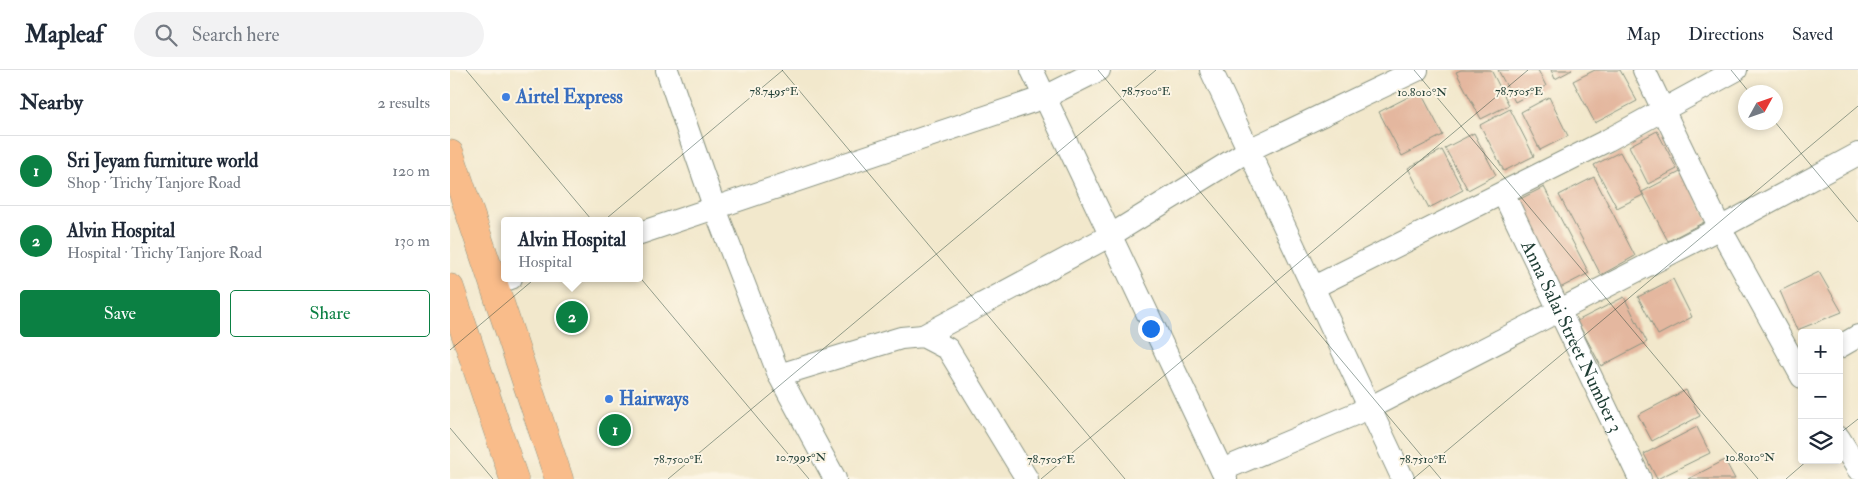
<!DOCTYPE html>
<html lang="en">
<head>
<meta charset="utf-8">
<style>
  :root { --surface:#fff; --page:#f2f2f3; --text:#1f2937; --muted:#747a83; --line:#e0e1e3; --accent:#0b8043 }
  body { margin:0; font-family:"IM FELL Double Pica",serif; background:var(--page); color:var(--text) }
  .controls { position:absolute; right:15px; bottom:15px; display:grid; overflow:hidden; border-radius:5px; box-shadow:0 2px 8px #0003 }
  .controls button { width:45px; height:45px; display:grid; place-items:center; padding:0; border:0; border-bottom:1px solid var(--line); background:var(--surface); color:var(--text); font:25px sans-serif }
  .compass { position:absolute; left:1288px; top:15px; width:45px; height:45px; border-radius:50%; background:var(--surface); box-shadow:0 2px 8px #0003; rotate:50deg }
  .you { position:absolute; left:700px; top:258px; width:18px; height:18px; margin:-12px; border:4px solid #fff; border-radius:50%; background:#1a73e8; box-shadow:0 0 0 8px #1a73e833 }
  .badge { display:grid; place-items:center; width:32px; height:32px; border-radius:50%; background:var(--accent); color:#fff; font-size:16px; font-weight:700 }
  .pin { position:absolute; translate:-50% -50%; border:2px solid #fff; box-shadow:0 1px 5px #0006 }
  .popup { position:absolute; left:51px; top:147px; width:142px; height:65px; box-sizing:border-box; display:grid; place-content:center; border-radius:5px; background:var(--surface); filter:drop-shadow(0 1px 4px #0005); font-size:16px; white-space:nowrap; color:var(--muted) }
  .popup b { font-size:19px; color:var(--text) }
  .popup::after { content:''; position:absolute; left:50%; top:100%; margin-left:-10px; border:10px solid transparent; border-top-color:var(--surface) }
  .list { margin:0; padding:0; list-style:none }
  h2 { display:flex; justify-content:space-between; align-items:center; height:65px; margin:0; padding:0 20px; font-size:21px }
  h2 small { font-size:16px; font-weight:400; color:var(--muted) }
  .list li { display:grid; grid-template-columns:32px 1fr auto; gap:15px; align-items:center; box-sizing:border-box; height:70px; padding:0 20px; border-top:1px solid var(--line) }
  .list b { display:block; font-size:19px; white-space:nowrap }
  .list p { margin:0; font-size:16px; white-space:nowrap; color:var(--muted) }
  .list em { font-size:16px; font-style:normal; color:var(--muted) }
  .actions { display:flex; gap:10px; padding:15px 20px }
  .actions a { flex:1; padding:11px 0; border:1px solid var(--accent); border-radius:5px; text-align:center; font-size:18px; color:var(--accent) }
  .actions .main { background:var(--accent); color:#fff }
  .icon { flex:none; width:28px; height:28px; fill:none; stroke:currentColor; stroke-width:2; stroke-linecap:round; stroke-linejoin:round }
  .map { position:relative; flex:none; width:1408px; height:409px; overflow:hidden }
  header { display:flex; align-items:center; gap:30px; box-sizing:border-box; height:70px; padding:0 25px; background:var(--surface); border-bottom:1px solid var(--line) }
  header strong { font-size:24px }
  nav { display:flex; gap:28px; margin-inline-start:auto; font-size:18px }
  .search { width:350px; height:45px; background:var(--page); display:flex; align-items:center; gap:12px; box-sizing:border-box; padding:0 18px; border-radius:28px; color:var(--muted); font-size:19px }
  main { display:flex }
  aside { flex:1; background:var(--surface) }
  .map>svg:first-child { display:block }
  .building { fill:#e4b79f }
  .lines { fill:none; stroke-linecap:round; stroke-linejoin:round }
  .street-casing { stroke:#889280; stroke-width:24 }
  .highway-casing { stroke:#889280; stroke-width:29 }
  .street { stroke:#fff; stroke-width:22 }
  .highway { stroke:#f9bc8a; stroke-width:28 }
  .ticks { fill:none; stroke:#1f3d34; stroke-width:1; stroke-opacity:0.45 }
  .shop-dot { fill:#3f7fe0; stroke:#fcf5e5; stroke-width:2 }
  .labels { text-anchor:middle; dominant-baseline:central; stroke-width:4; stroke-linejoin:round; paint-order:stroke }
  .shop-label { font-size:19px; font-weight:bold; fill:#366cbe; stroke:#fcf5e5; text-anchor:start }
  .street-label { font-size:19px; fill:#1f3d34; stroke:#fcf5e5 }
  .ticks-label { font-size:12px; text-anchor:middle; fill:#1f3d34; stroke:#fcf5e5; stroke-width:4; stroke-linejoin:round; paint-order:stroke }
</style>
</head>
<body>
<header>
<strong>Mapleaf</strong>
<div class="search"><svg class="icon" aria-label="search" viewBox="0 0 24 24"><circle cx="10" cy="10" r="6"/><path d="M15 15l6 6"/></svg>Search here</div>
<nav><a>Map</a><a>Directions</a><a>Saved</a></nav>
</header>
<main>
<aside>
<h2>Nearby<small>2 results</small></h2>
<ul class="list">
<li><span class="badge">1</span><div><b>Sri Jeyam furniture world</b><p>Shop · Trichy Tanjore Road</p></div><em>120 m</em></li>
<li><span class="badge">2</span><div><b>Alvin Hospital</b><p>Hospital · Trichy Tanjore Road</p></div><em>130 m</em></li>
</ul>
<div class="actions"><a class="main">Save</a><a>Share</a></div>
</aside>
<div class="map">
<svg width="1408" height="409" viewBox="0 0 1408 409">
  <rect width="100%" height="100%" fill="#fcf5e5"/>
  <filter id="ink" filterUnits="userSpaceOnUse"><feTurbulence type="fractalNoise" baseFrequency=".02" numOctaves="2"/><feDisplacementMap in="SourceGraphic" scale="10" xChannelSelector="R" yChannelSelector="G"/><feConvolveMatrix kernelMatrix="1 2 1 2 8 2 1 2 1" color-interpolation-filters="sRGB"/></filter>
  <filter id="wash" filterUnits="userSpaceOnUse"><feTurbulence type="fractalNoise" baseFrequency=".0096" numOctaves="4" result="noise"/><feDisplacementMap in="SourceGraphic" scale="20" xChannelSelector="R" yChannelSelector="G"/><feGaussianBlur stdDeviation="1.12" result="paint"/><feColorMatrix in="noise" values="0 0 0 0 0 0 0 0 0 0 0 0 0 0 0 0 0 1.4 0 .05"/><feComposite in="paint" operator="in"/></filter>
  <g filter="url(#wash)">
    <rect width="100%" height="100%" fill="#f2e8cc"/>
    <g id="blocks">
      <path class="building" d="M 1011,0 L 1041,0 L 1059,35 L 1031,49 L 1006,2 Z
        M 1048,0 L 1088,0 L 1096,16 L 1065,32 Z
        M 1101,0 L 1122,0 L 1105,9 Z
        M 1145,0 L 1170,0 L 1187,31 L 1145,53 L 1123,11 Z
        M 970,21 L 993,65 L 952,86 L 929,42 Z
        M 1099,27 L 1118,66 L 1090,80 L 1071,42 Z
        M 1060,39 L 1084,86 L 1054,101 L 1030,55 Z
        M 1207,61 L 1227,99 L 1198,114 L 1179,76 Z
        M 1024,63 L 1046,105 L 1018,120 L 995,78 Z
        M 992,80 L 1013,120 L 979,138 L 958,98 Z
        M 1170,82 L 1193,125 L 1167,138 L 1144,95 Z
        M 1232,101 L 1258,150 L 1218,171 L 1192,122 Z
        M 1144,107 L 1185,186 L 1151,205 L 1109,125 Z
        M 1094,117 L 1139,203 L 1108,219 L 1064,132 Z
        M 1369,202 L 1392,242 L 1347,260 L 1330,221 Z
        M 1223,209 L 1242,247 L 1208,265 L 1188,227 Z
        M 1174,227 L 1197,272 L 1151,296 L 1127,251 Z
        M 1236,320 L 1250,346 L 1202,371 L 1188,345 Z
        M 1247,357 L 1260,383 L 1207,409 L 1194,384 Z
        M 1275,390 L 1285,409 L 1238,409 Z"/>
    </g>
  </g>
  <g filter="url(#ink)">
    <use href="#blocks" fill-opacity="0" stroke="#889280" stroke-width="1"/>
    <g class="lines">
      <defs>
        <g id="street">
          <path d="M 217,0 L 264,136 L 329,305"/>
          <path d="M 582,0 L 776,409"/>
          <path d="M 761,0 L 953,409"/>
          <path d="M 1194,0 L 1270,158 L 1352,307"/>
          <path id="s1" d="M 1053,123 L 1190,409"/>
          <path d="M 190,163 L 595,27 L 649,0"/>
          <path d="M 44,214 L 61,208"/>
          <path d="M 864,217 L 1158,70 L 1286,0"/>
          <path d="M 473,266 L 661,165 L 799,80 L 967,0"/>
          <path d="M 1389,277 L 1408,266"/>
          <path d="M 1389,368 L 1408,399"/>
          <path d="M 772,400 L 919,338 L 1270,158 L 1408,84"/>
          <path d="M 385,409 L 329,305 L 451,268 L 473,266 L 498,279 L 577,409"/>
        </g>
        <path id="highway" d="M 0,84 L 109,409
          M 0,218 L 64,409"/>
      </defs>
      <use href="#street" class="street-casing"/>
      <use href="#highway" class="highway-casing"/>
      <use href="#street" class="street"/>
      <use href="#highway" class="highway"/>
    </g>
  </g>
  <path class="ticks" d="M 16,0 L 359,409M 332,0 L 675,409M 648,0 L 991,409M 964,0 L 1308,409M 1281,0 L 1299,22M 1325,52 L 1408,152M 0,280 L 333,0M 0,358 L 43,409M 1389,364 L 1408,349M 218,409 L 706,0M 591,409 L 1078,0M 963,409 L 1408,36M 1336,409 L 1358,390"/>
  <g class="shop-dot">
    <circle cx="56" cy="27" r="5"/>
    <circle cx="159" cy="329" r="5"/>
  </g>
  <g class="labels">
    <g class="shop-label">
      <text x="66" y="27">Airtel Express</text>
      <text x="169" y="329">Hairways</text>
    </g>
    <g class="street-label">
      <text stroke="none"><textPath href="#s1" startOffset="159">Anna Salai Street Number 3</textPath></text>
    </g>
  </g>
  <g class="ticks-label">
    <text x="324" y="25">78.7495°E</text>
    <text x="696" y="25">78.7500°E</text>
    <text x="1069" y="25">78.7505°E</text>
    <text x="972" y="26">10.8010°N</text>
    <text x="351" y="391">10.7995°N</text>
    <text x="1300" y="391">10.8010°N</text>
    <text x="228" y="393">78.7500°E</text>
    <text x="601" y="393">78.7505°E</text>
    <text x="973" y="393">78.7510°E</text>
  </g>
</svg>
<div class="controls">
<button>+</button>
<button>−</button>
<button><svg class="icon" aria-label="layers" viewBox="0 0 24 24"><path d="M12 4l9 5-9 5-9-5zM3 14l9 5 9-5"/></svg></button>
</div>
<svg class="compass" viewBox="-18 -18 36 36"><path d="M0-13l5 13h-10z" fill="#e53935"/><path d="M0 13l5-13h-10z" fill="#747a83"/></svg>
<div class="you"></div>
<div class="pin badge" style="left:165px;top:360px">1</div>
<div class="pin badge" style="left:122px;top:247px">2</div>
<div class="popup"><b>Alvin Hospital</b>Hospital</div>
</div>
</main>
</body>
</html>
